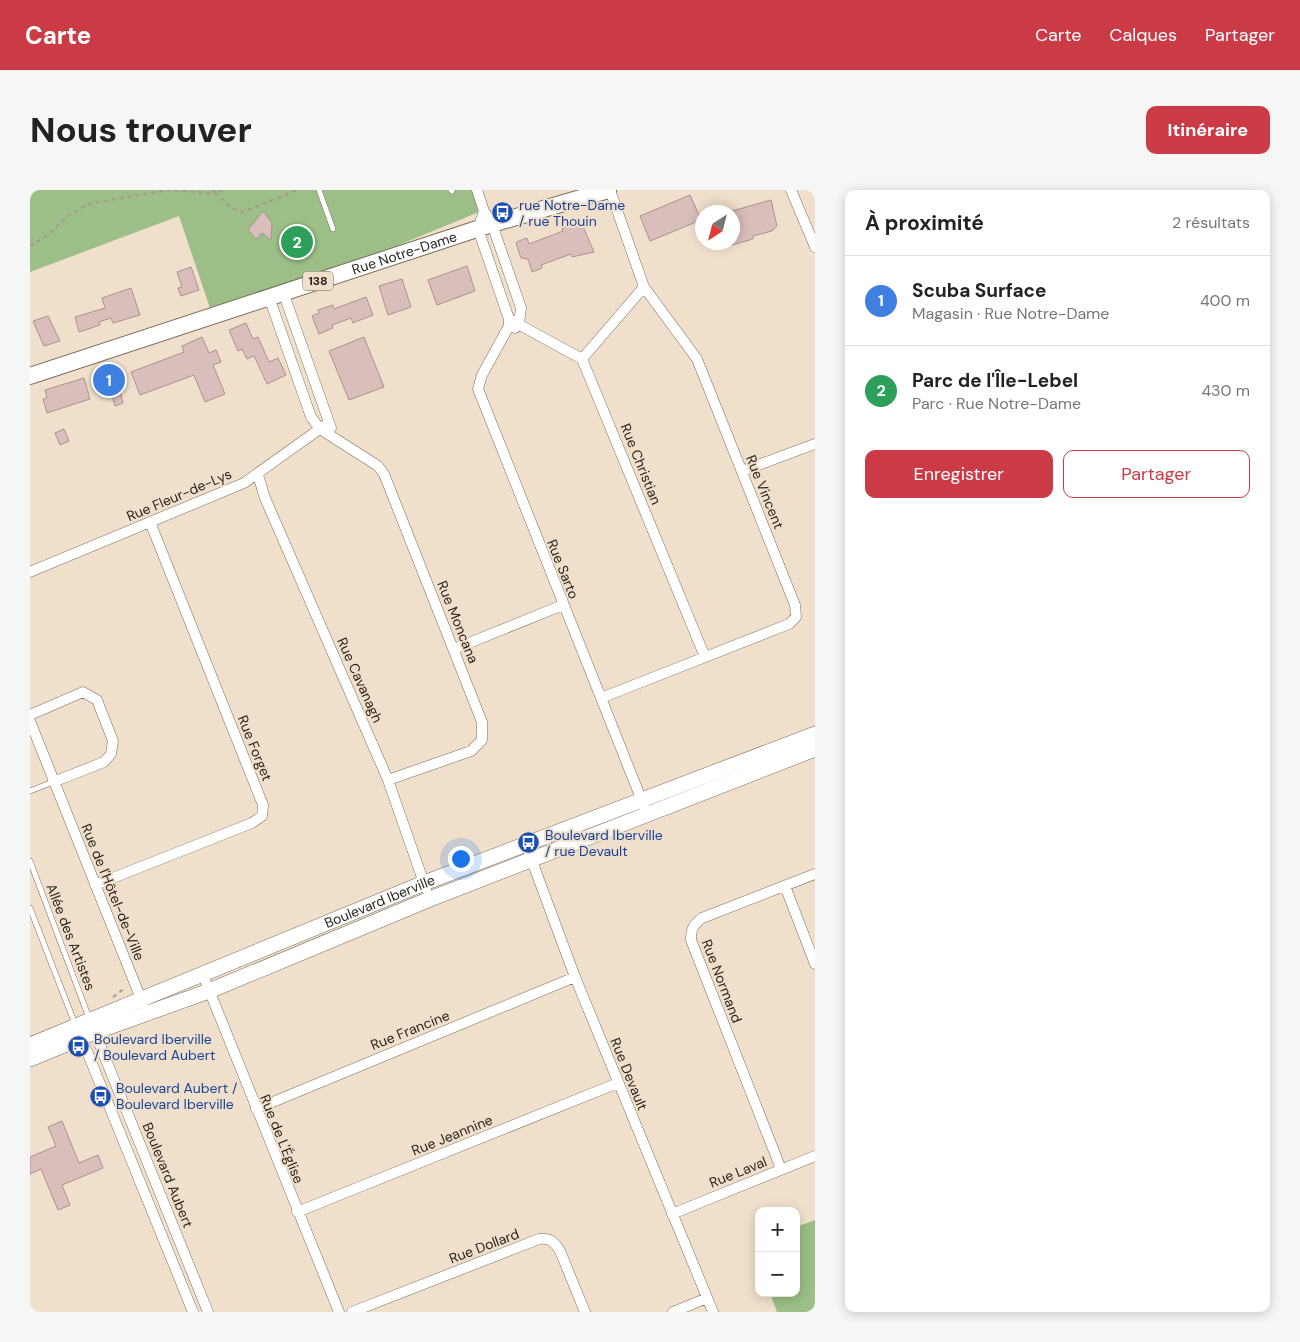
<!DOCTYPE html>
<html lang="fr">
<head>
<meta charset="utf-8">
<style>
  :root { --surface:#fff; --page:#f6f6f6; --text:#222; --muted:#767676; --line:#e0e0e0; --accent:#cb3b45 }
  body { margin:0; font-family:"DM Sans",sans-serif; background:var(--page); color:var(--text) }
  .controls { position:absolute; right:15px; bottom:15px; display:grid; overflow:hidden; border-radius:10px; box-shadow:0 2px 12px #0003 }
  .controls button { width:45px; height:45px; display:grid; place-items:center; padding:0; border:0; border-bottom:1px solid var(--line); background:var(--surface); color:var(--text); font:25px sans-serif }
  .compass { position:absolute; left:665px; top:15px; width:45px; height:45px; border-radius:50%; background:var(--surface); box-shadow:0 2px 12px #0003; rotate:216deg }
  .you { position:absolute; left:430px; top:668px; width:18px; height:18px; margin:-12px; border:4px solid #fff; border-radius:50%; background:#1a73e8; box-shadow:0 0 0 8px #1a73e833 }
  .badge { display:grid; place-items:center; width:32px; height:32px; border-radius:50%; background:var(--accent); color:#fff; font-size:16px; font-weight:700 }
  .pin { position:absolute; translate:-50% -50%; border:2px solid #fff; box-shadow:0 1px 5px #0006 }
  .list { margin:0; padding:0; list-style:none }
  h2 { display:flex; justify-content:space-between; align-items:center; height:65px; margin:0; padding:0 20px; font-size:21px }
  h2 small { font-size:16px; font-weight:400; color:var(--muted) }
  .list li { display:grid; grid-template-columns:32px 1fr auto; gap:15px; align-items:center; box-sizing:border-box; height:90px; padding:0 20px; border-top:1px solid var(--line) }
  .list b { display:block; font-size:19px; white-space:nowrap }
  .list p { margin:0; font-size:16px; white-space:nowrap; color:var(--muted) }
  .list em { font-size:16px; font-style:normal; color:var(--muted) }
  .actions { display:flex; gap:10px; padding:15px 20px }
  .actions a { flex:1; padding:11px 0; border:1px solid var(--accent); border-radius:10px; text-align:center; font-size:18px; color:var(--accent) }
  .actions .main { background:var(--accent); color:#fff }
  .map { position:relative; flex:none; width:785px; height:1122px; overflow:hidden; border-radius:10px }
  header { display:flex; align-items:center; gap:30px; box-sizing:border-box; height:70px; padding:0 25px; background:var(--accent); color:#fff }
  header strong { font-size:24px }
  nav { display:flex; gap:28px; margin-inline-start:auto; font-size:18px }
  .intro { display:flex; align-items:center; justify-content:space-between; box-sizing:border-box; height:120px; padding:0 30px }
  h1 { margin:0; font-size:35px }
  .button { padding:12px 22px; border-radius:10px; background:var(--accent); color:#fff; font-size:18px; font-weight:700 }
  main { display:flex; gap:30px; padding:0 30px }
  aside { flex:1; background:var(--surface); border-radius:10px; box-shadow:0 2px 12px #0003 }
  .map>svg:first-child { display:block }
  .green { fill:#9bbf86 }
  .building { fill:#dabebb; stroke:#ac928f }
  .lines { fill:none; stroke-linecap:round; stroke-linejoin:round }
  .lane-casing { stroke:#7a6c5a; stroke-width:6 }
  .street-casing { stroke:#7a6c5a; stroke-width:11 }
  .secondary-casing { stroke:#7a6c5a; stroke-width:16 }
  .primary-casing { stroke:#7a6c5a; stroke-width:18 }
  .path { stroke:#a6998a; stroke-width:2; stroke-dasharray:4 4; stroke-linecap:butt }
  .lane { stroke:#fff; stroke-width:5 }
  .street { stroke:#fff; stroke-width:10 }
  .secondary { stroke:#fff; stroke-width:15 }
  .primary { stroke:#fff; stroke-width:16 }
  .labels { text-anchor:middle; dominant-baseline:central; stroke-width:4; stroke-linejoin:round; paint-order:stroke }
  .shield { fill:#f0dfcb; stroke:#665d52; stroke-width:1 }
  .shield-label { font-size:12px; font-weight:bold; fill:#2b251e }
  .transit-label { font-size:14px; fill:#164399; stroke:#f0dfcb; text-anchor:start }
  .street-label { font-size:14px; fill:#2b251e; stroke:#f0dfcb }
</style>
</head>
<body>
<header>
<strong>Carte</strong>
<nav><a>Carte</a><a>Calques</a><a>Partager</a></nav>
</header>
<div class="intro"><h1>Nous trouver</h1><a class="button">Itinéraire</a></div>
<main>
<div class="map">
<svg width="785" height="1122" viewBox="0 0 785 1122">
  <rect width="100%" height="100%" fill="#f0dfcb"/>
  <path class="green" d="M 0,0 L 449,0 L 456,19 L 311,79 L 182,124 L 149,26 L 0,82 Z
    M 785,1030 L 785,1122 L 747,1122 L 740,1103 L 766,1103 L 766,1037 Z"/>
  <path class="building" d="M 660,5 L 671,30 L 620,51 L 610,26 Z
    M 741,10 L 747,36 L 742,41 L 723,46 L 723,49 L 702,55 L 702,21 Z
    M 233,21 L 242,33 L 241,50 L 232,43 L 226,49 L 218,40 Z
    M 552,34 L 564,62 L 542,67 L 541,64 L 511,75 L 512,78 L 502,82 L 498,69 L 491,68 L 486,53 L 489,51 L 497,48 L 499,54 L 533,41 L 532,38 Z
    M 437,76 L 445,101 L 407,115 L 398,90 Z
    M 161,77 L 169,100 L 151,106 L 148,98 L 152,97 L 147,82 Z
    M 372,89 L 381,117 L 358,125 L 349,96 Z
    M 101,98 L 110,125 L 83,133 L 81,128 L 69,132 L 70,135 L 49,142 L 45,127 L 75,118 L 72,108 Z
    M 336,107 L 343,125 L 323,133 L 321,128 L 302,135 L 303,138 L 289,144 L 282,126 L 289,123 L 288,120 L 303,115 L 304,119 Z
    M 18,126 L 30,151 L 14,156 L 3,131 Z
    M 216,133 L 223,149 L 228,147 L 239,172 L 248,168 L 256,185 L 237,194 L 224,166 L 217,169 L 212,159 L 208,161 L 199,140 Z
    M 172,147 L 179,163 L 186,160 L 191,172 L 183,175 L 195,204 L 175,212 L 164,185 L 110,205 L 101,182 L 154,162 L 152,156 Z
    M 334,147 L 354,197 L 319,210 L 299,161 Z
    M 85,181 L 93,213 L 85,216 L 80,199 L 74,201 L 69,186 Z
    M 54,188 L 60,209 L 17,223 L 13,209 L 17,208 L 15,200 Z
    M 34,239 L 39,251 L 30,255 L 25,243 Z
    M 32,931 L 49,973 L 68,965 L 73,978 L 32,995 L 40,1015 L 28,1020 L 11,979 L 0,984 L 0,967 L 26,956 L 18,937 Z"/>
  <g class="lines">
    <defs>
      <path id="lane" d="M 289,0 L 303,39
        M 421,0 L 422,1
        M 0,601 L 23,592
        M 0,671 L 59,828
        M 0,718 L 45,834"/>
      <path id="street" d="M 447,0 L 454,21 L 462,34 L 491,118 L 489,133 L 485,138
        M 761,0 L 785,57
        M 454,21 L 448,39 L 479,129 L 479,136 L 452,185 L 448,199 L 614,616
        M 253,102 L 301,238
        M 239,107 L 281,227 L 290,239 L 348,276 L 354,284 L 452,532 L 452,550 L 441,561 L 358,590
        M 479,129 L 552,169 L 675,467
        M 552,169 L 614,97
        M 712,281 L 785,254
        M 228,285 L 235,308 L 358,590 L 396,699
        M 0,382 L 214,293 L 298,233
        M 424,459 L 533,415
        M 571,508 L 759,434 L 766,427 L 765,415 L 667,169 L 614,97 L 580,0
        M 0,525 L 53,502 L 67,510 L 83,551 L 81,564 L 74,572 L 23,592
        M 0,531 L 113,814
        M 499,663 L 545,787 L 683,1122
        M 65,695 L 222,633 L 232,626 L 233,615 L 120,332
        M 755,696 L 785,774
        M 173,785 L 309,1122
        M 63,838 L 178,1122
        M 49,842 L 163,1122
        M 226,919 L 545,787
        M 751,979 L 661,750 C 661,739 663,735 672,728 L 785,684
        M 267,1022 L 588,893
        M 642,1024 L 785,966
        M 322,1122 L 509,1049 C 520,1048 524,1051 530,1061 L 555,1122
        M 643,1122 L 677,1108"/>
      <g id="secondary">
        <path id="s1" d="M 0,855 L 394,693 L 785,544"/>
        <path d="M 0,869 L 65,842 L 179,801 L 400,709 L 785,559"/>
      </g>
      <g id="primary">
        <path id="s2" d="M 0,186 L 462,34 L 578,0"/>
      </g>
    </defs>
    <use href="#lane" class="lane-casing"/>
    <use href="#street" class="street-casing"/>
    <use href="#secondary" class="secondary-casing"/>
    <use href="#primary" class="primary-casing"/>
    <path class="path" d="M 183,0 L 187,4 L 192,0
      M 0,56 L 18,45 L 38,26 L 58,14 L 120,3 L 140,0 L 187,4 L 201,18 L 213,22 L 267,0
      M 83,807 L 95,798"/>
    <use href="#lane" class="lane"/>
    <use href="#street" class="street"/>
    <use href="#secondary" class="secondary"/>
    <use href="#primary" class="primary"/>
  </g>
  <defs>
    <symbol id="bus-disc" viewBox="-11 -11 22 22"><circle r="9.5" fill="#1a4fb4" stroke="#f0dfcb"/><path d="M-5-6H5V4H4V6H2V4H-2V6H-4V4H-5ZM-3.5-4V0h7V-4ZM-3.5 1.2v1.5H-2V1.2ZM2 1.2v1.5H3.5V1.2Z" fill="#fff"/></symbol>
  </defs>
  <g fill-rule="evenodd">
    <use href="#bus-disc" x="460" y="10" width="25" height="25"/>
    <use href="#bus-disc" x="486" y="640" width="25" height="25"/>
    <use href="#bus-disc" x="36" y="844" width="25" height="25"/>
    <use href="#bus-disc" x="58" y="894" width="25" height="25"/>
  </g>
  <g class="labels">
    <rect class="shield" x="273" y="81.5" width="30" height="19" rx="4"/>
    <g class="shield-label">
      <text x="288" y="91">138</text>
    </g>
    <g class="transit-label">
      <text x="489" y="15">rue Notre-Dame<tspan x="489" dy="16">/ rue Thouin</tspan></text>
      <text x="515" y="645">Boulevard Iberville<tspan x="515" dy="16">/ rue Devault</tspan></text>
      <text x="64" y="849">Boulevard Iberville<tspan x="64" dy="16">/ Boulevard Aubert</tspan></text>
      <text x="86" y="898">Boulevard Aubert /<tspan x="86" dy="16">Boulevard Iberville</tspan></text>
    </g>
    <g class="street-label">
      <text stroke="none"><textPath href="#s2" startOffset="394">Rue Notre-Dame</textPath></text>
      <text transform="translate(611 274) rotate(68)">Rue Christian</text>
      <text transform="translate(735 302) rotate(68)">Rue Vincent</text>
      <text transform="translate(149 305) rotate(-23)">Rue Fleur-de-Lys</text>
      <text transform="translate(533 379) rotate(68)">Rue Sarto</text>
      <text transform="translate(428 432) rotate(68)">Rue Moncana</text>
      <text transform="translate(330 490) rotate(66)">Rue Cavanagh</text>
      <text transform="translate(225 558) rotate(68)">Rue Forget</text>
      <text transform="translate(83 702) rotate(68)">Rue de l'Hôtel-de-Ville</text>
      <text stroke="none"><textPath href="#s1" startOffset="378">Boulevard Iberville</textPath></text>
      <text transform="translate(41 747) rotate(69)">Allée des Artistes</text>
      <text transform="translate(692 791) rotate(69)">Rue Normand</text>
      <text transform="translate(380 840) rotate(-22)">Rue Francine</text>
      <text transform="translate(599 884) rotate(68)">Rue Devault</text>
      <text transform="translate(422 945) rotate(-22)">Rue Jeannine</text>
      <text transform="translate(252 949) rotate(68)">Rue de L'Église</text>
      <text transform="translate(708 982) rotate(-22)">Rue Laval</text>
      <text transform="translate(138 985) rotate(68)">Boulevard Aubert</text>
      <text transform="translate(454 1056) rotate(-21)">Rue Dollard</text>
    </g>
  </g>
</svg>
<div class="controls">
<button>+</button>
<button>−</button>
</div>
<svg class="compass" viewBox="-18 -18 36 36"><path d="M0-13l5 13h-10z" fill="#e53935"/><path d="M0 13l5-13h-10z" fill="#767676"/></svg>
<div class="you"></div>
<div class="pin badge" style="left:79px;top:190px;background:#3f7fe0">1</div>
<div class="pin badge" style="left:267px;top:52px;background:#2e9e5b">2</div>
</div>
<aside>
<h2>À proximité<small>2 résultats</small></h2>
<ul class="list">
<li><span class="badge" style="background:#3f7fe0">1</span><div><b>Scuba Surface</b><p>Magasin · Rue Notre-Dame</p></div><em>400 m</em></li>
<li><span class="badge" style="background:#2e9e5b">2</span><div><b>Parc de l'Île-Lebel</b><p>Parc · Rue Notre-Dame</p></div><em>430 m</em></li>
</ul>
<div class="actions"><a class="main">Enregistrer</a><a>Partager</a></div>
</aside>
</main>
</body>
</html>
